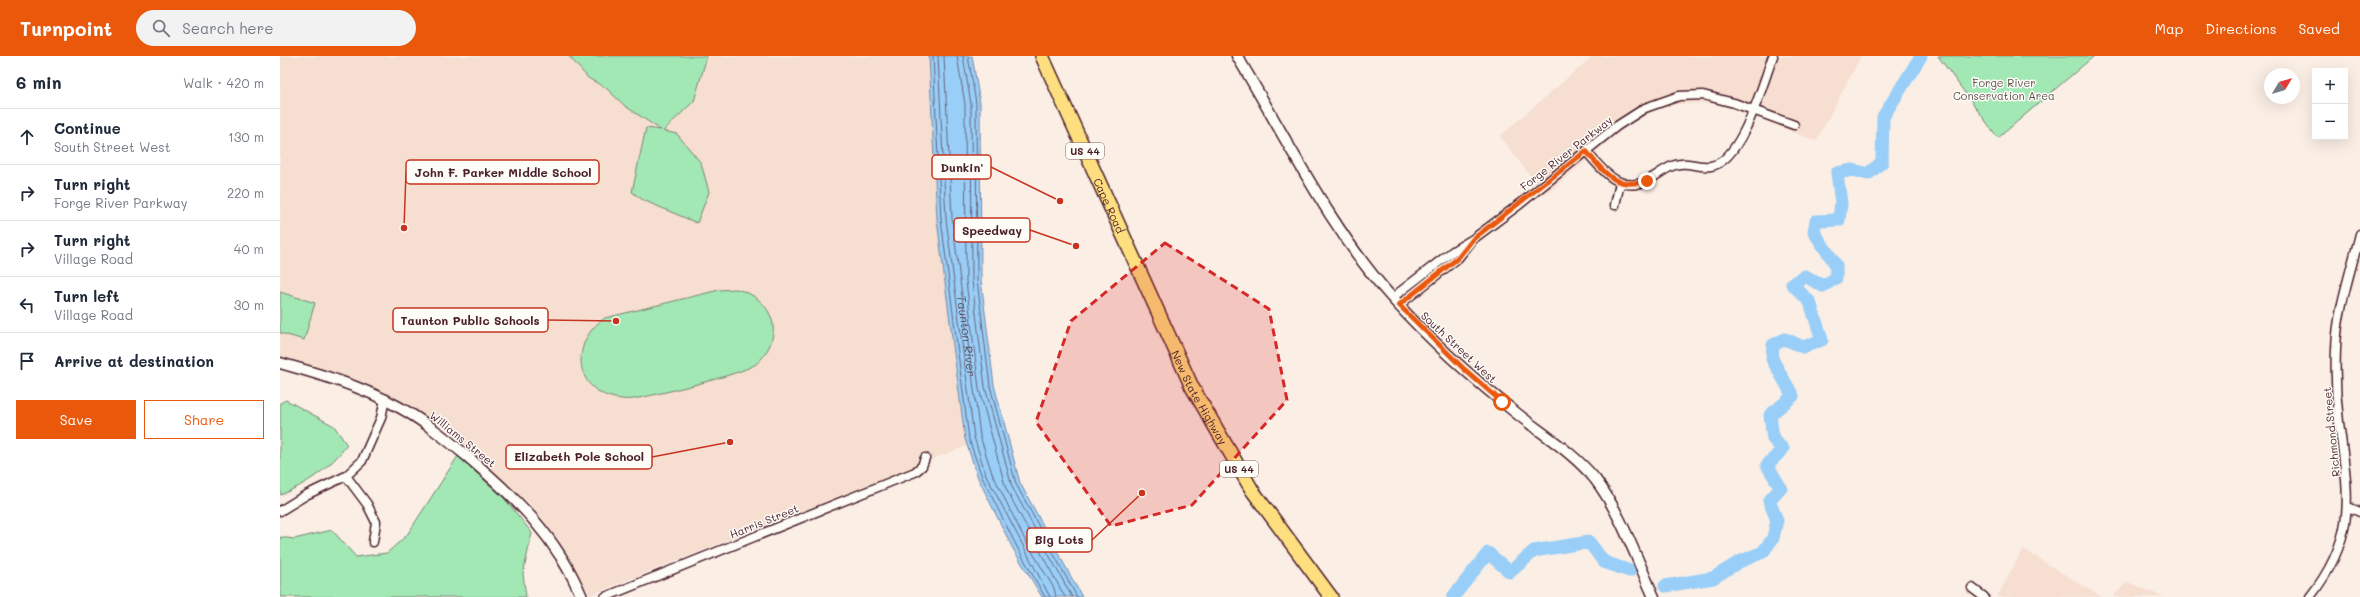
<!DOCTYPE html>
<html lang="en">
<head>
<meta charset="utf-8">
<style>
  :root { --surface:#fff; --page:#f2f2f3; --text:#1f2937; --muted:#747a83; --line:#e0e1e3; --accent:#ea580c }
  body { margin:0; font-family:Mali,sans-serif; background:var(--page); color:var(--text) }
  .controls { position:absolute; right:12px; top:12px; display:grid; overflow:hidden; border-radius:0px; box-shadow:0 4px 16px #0002 }
  .controls button { width:36px; height:36px; display:grid; place-items:center; padding:0; border:0; border-bottom:1px solid var(--line); background:var(--surface); color:var(--text); font:20px sans-serif }
  .compass { position:absolute; left:1984px; top:12px; width:36px; height:36px; border-radius:50%; background:var(--surface); box-shadow:0 4px 16px #0002; rotate:52deg }
  .stop { position:absolute; width:12px; height:12px; margin:-9px; border:3px solid #ea580c; border-radius:50%; background:#fff }
  .stop.end { background:#ea580c; border-color:#fff; box-shadow:0 1px 4px #0008 }
  .list { margin:0; padding:0; list-style:none }
  h2 { display:flex; justify-content:space-between; align-items:center; height:52px; margin:0; padding:0 16px; font-size:17px }
  h2 small { font-size:13px; font-weight:400; color:var(--muted) }
  .list li { display:grid; grid-template-columns:26px 1fr auto; gap:12px; align-items:center; box-sizing:border-box; height:56px; padding:0 16px; border-top:1px solid var(--line) }
  .list b { display:block; font-size:15px; white-space:nowrap }
  .list p { margin:0; font-size:13px; white-space:nowrap; color:var(--muted) }
  .list em { font-size:13px; font-style:normal; color:var(--muted) }
  .actions { display:flex; gap:8px; padding:12px 16px }
  .actions a { flex:1; padding:9px 0; border:1px solid var(--accent); border-radius:0px; text-align:center; font-size:14px; color:var(--accent) }
  .actions .main { background:var(--accent); color:#fff }
  .icon { flex:none; width:22px; height:22px; fill:none; stroke:currentColor; stroke-width:2; stroke-linecap:round; stroke-linejoin:round }
  .map { position:relative; flex:none; width:2080px; height:541px; overflow:hidden }
  header { display:flex; align-items:center; gap:24px; box-sizing:border-box; height:56px; padding:0 20px; background:var(--accent); color:#fff }
  header strong { font-size:19px }
  nav { display:flex; gap:22px; margin-inline-start:auto; font-size:14px }
  .search { width:280px; height:36px; background:var(--page); display:flex; align-items:center; gap:10px; box-sizing:border-box; padding:0 14px; border-radius:22px; color:var(--muted); font-size:15px }
  main { display:flex }
  aside { flex:1; background:var(--surface) }
  .map>svg:first-child { display:block }
  .built { fill:#f6ded0 }
  .green { fill:#a2e8b5; stroke:#768470 }
  .water { fill:#98cef7; stroke:#7988a5 }
  .lines { fill:none; stroke-linecap:round; stroke-linejoin:round }
  .shore { stroke:#69657d; stroke-width:1 }
  .river { stroke:#98cef7; stroke-width:13 }
  .minor-casing { stroke:#4a1f2b; stroke-width:11 }
  .tertiary-casing { stroke:#4a1f2b; stroke-width:13 }
  .trunk-casing { stroke:#4a1f2b; stroke-width:16 }
  .minor { stroke:#fdfcf7; stroke-width:8 }
  .tertiary { stroke:#fdfcf7; stroke-width:10 }
  .trunk { stroke:#fedf80; stroke-width:13 }
  .route { stroke:#ea580c; stroke-width:5 }
  .marked { fill:#d62828; fill-opacity:0.2; stroke:#d62828; stroke-width:3; stroke-dasharray:8 5; stroke-linejoin:round }
  .labels { text-anchor:middle; dominant-baseline:central; stroke-width:3; stroke-linejoin:round; paint-order:stroke }
  .shield { fill:#fdfcf7; stroke:#806168; stroke-width:1 }
  .shield-label { font-size:10px; font-weight:bold; fill:#4a1f2b }
  .park-label { font-size:11px; fill:#60514e; stroke:#fdfcf7 }
  .street-label { font-size:11px; fill:#4a1f2b; stroke:#fdfcf7 }
  .water-label { font-size:12px; font-style:italic; fill:#615468; stroke:#fdfcf7 }
  .leader { fill:none; stroke:#c8321e; stroke-width:1.5 }
  .callout-dot { fill:#c8321e; stroke:#fdfcf7; stroke-width:1.5 }
  .callout { fill:#fdfcf7; stroke:#c8321e; stroke-width:1.5 }
  .callout-label { font-size:12px; text-anchor:middle; font-weight:bold; fill:#4a1f2b }
</style>
</head>
<body>
<header>
<strong>Turnpoint</strong>
<div class="search"><svg class="icon" aria-label="search" viewBox="0 0 24 24"><circle cx="10" cy="10" r="6"/><path d="M15 15l6 6"/></svg>Search here</div>
<nav><a>Map</a><a>Directions</a><a>Saved</a></nav>
</header>
<main>
<aside>
<h2>6 min<small>Walk · 420 m</small></h2>
<ul class="list">
<li><svg class="icon" aria-label="ahead" viewBox="0 0 24 24"><path d="M12 20V5M6 11l6-6 6 6"/></svg><div><b>Continue</b><p>South Street West</p></div><em>130 m</em></li>
<li><svg class="icon" aria-label="right" viewBox="0 0 24 24"><path d="M7 20v-9h11M14 6l5 5-5 5"/></svg><div><b>Turn right</b><p>Forge River Parkway</p></div><em>220 m</em></li>
<li><svg class="icon" aria-label="right" viewBox="0 0 24 24"><path d="M7 20v-9h11M14 6l5 5-5 5"/></svg><div><b>Turn right</b><p>Village Road</p></div><em>40 m</em></li>
<li><svg class="icon" aria-label="left" viewBox="0 0 24 24"><path d="M17 20v-9H6M10 6l-5 5 5 5"/></svg><div><b>Turn left</b><p>Village Road</p></div><em>30 m</em></li>
<li><svg class="icon" aria-label="arrive" viewBox="0 0 24 24"><path d="M6 21V4h12l-3 4 3 4H6"/></svg><div><b>Arrive at destination</b></div></li>
</ul>
<div class="actions"><a class="main">Save</a><a>Share</a></div>
</aside>
<div class="map">
<svg width="2080" height="541" viewBox="0 0 2080 541">
  <rect width="100%" height="100%" fill="#faeee5"/>
  <filter id="ink" filterUnits="userSpaceOnUse"><feTurbulence type="fractalNoise" baseFrequency=".025" numOctaves="2"/><feDisplacementMap in="SourceGraphic" scale="8" xChannelSelector="R" yChannelSelector="G"/><feConvolveMatrix kernelMatrix="1 2 1 2 8 2 1 2 1" color-interpolation-filters="sRGB"/></filter>
  <g filter="url(#ink)">
    <path class="built" d="M 0,0 L 653,0 L 691,388 L 310,539 L 273,476 L 248,446 L 181,387 L 141,358 L 109,339 L 0,303 Z
      M 1313,0 L 1581,0 L 1536,85 L 1451,52 L 1432,47 L 1398,48 L 1376,54 L 1349,68 L 1265,139 L 1220,80 Z
      M 1743,493 L 1821,541 L 1717,541 Z
      M 1847,526 L 1883,541 L 1833,541 Z"/>
    <path class="green" d="M 289,0 L 427,0 L 414,45 L 383,75 L 397,78 L 421,107 L 429,136 L 417,167 L 363,144 L 352,136 L 366,72 L 381,74 L 345,50 L 326,32 L 308,22 Z
      M 1658,0 L 1814,0 L 1718,82 Z
      M 456,233 C 474,237 489,249 493,268 C 495,283 487,299 476,308 C 463,318 373,340 353,343 C 347,344 341,343 335,342 C 291,333 292,283 325,262 L 439,234 Z
      M 0,236 L 35,247 L 24,284 L 0,277 Z
      M 6,344 L 54,370 L 67,389 C 49,413 27,428 0,439 L 0,347 Z
      M 178,400 L 224,442 L 252,477 L 243,518 L 246,541 L 0,541 L 0,481 L 14,483 L 52,474 L 76,501 L 107,497 L 127,479 Z"/>
    <path class="water" d="M 649,0 L 692,0 L 700,47 L 701,224 L 714,329 L 740,427 L 802,541 L 762,541 L 732,491 L 698,422 L 685,383 L 657,164 Z"/>
    <g class="lines">
      <g class="shore">
        <path d="M 653,0 L 661,163 L 689,383 L 702,421 L 736,489 L 765,541"/>
        <path d="M 658,0 L 666,163 L 694,381 L 706,419 L 770,541"/>
        <path id="s1" d="M 664,0 L 672,162 L 700,380 L 712,417 L 745,484 L 774,532 L 776,541"/>
        <path d="M 677,0 L 685,48 L 686,225 L 699,333 L 726,433 L 785,541"/>
        <path d="M 683,0 L 691,48 L 692,225 L 705,331 L 732,431 L 792,541"/>
        <path d="M 688,0 L 696,47 L 697,224 L 710,330 L 736,428 L 797,541"/>
      </g>
      <path class="river" d="M 1385,530 L 1433,522 L 1459,506 L 1483,496 L 1493,482 L 1497,464 L 1489,445 L 1501,432 L 1487,409 L 1503,393 L 1493,383 L 1490,359 L 1513,340 L 1492,303 L 1493,289 L 1505,283 L 1523,291 L 1542,284 L 1530,246 L 1512,228 L 1525,220 L 1543,230 L 1556,222 L 1556,209 L 1534,176 L 1536,165 L 1559,164 L 1561,147 L 1557,117 L 1573,114 L 1588,118 L 1602,106 L 1603,61 L 1641,0
        M 1173,541 L 1208,497 L 1230,516 L 1254,495 L 1309,486 L 1324,506 L 1350,515"/>
      <defs>
        <path id="minor" d="M 1306,95 C 1322,114 1341,139 1368,124 C 1376,120 1383,114 1392,110 C 1406,104 1417,112 1431,110 C 1462,105 1483,27 1493,0
          M 1335,149 L 1340,127
          M 1112,242 L 1173,195 L 1193,183 L 1240,148 L 1337,70 L 1365,52 L 1399,40 L 1423,39 L 1454,47 L 1514,69
          M 1119,249 L 1178,202 L 1191,186
          M 66,420 L 87,448 L 96,466 L 93,486
          M 2068,451 L 2080,456
          M 0,455 L 26,439 L 66,420 L 82,405 L 101,362 L 105,343
          M 1692,532 L 1704,541
          M 325,541 L 635,416 L 642,410 L 645,402
          M 2030,541 C 2079,478 2068,438 2059,366 C 2056,342 2055,317 2056,293 C 2057,254 2071,215 2080,178"/>
        <path id="tertiary" d="M 957,0 C 1006,81 1050,173 1113,243 C 1150,284 1192,322 1235,356 C 1262,378 1293,396 1315,423 C 1341,457 1356,502 1374,541
          M 0,307 C 39,318 81,330 117,350 C 143,364 165,382 188,401 C 237,443 276,480 302,541"/>
        <g id="trunk">
          <path id="s2" d="M 762,0 L 912,331 L 972,434 L 1051,541"/>
        </g>
      </defs>
      <use href="#minor" class="minor-casing"/>
      <use href="#tertiary" class="tertiary-casing"/>
      <use href="#trunk" class="trunk-casing"/>
      <use href="#minor" class="minor"/>
      <use href="#tertiary" class="tertiary"/>
      <use href="#trunk" class="trunk"/>
    </g>
  </g>
  <g class="lines" filter="url(#ink)">
    <path class="route" d="M 1222,346 L 1184,313 L 1119,249 L 1178,202 L 1193,183 L 1306,95 C 1325,117 1335,134 1367,125"/>
  </g>
  <path class="marked" d="M 885,187 L 989,253 L 1007,344 L 912,449 L 831,470 L 756,366 L 791,265 Z"/>
  <g class="labels">
    <g class="shield">
      <rect x="786" y="87" width="38" height="16" rx="3"/>
      <rect x="940" y="405" width="38" height="16" rx="3"/>
    </g>
    <g class="shield-label">
      <text x="805" y="95">US 44</text>
      <text x="959" y="413">US 44</text>
    </g>
    <g class="park-label">
      <text x="1724" y="26">Forge River<tspan x="1724" dy="13">Conservation Area</tspan></text>
    </g>
    <g class="street-label">
      <text transform="translate(1286 97) rotate(-38)">Forge River Parkway</text>
      <text stroke="none"><textPath href="#s2" startOffset="164">Cape Road</textPath></text>
      <text transform="translate(1179 291) rotate(43)">South Street West</text>
      <text stroke="none"><textPath href="#s2" startOffset="376">New State Highway</textPath></text>
      <text transform="translate(2051 376) rotate(-96)">Richmond Street</text>
      <text transform="translate(183 383) rotate(39)">Williams Street</text>
      <text transform="translate(484 465) rotate(-22)">Harris Street</text>
    </g>
    <g class="water-label">
      <text stroke="none"><textPath href="#s1" startOffset="281">Taunton River</textPath></text>
    </g>
  </g>
  <path class="leader" d="M780 145L711 111M124 172L126 116M796 190L750 174M336 265L268 264M450 386L372 401M862 437L812 484"/>
  <g class="callout-dot">
    <circle cx="780" cy="145" r="4"/>
    <circle cx="124" cy="172" r="4"/>
    <circle cx="796" cy="190" r="4"/>
    <circle cx="336" cy="265" r="4"/>
    <circle cx="450" cy="386" r="4"/>
    <circle cx="862" cy="437" r="4"/>
  </g>
  <g class="callout">
    <rect x="652" y="99" width="59" height="24" rx="4"/>
    <rect x="126" y="104" width="193" height="24" rx="4"/>
    <rect x="674" y="162" width="76" height="24" rx="4"/>
    <rect x="113" y="252" width="155" height="24" rx="4"/>
    <rect x="226" y="389" width="146" height="24" rx="4"/>
    <rect x="747" y="472" width="65" height="24" rx="4"/>
  </g>
  <g class="callout-label">
    <text x="682" y="116">Dunkin'</text>
    <text x="223" y="121">John F. Parker Middle School</text>
    <text x="712" y="179">Speedway</text>
    <text x="190" y="269">Taunton Public Schools</text>
    <text x="299" y="405">Elizabeth Pole School</text>
    <text x="779" y="488">Big Lots</text>
  </g>
</svg>
<div class="controls">
<button>+</button>
<button>−</button>
</div>
<svg class="compass" viewBox="-18 -18 36 36"><path d="M0-13l5 13h-10z" fill="#e53935"/><path d="M0 13l5-13h-10z" fill="#747a83"/></svg>
<div class="stop" style="left:1222px;top:346px"></div>
<div class="stop end" style="left:1367px;top:125px"></div>
</div>
</main>
</body>
</html>
